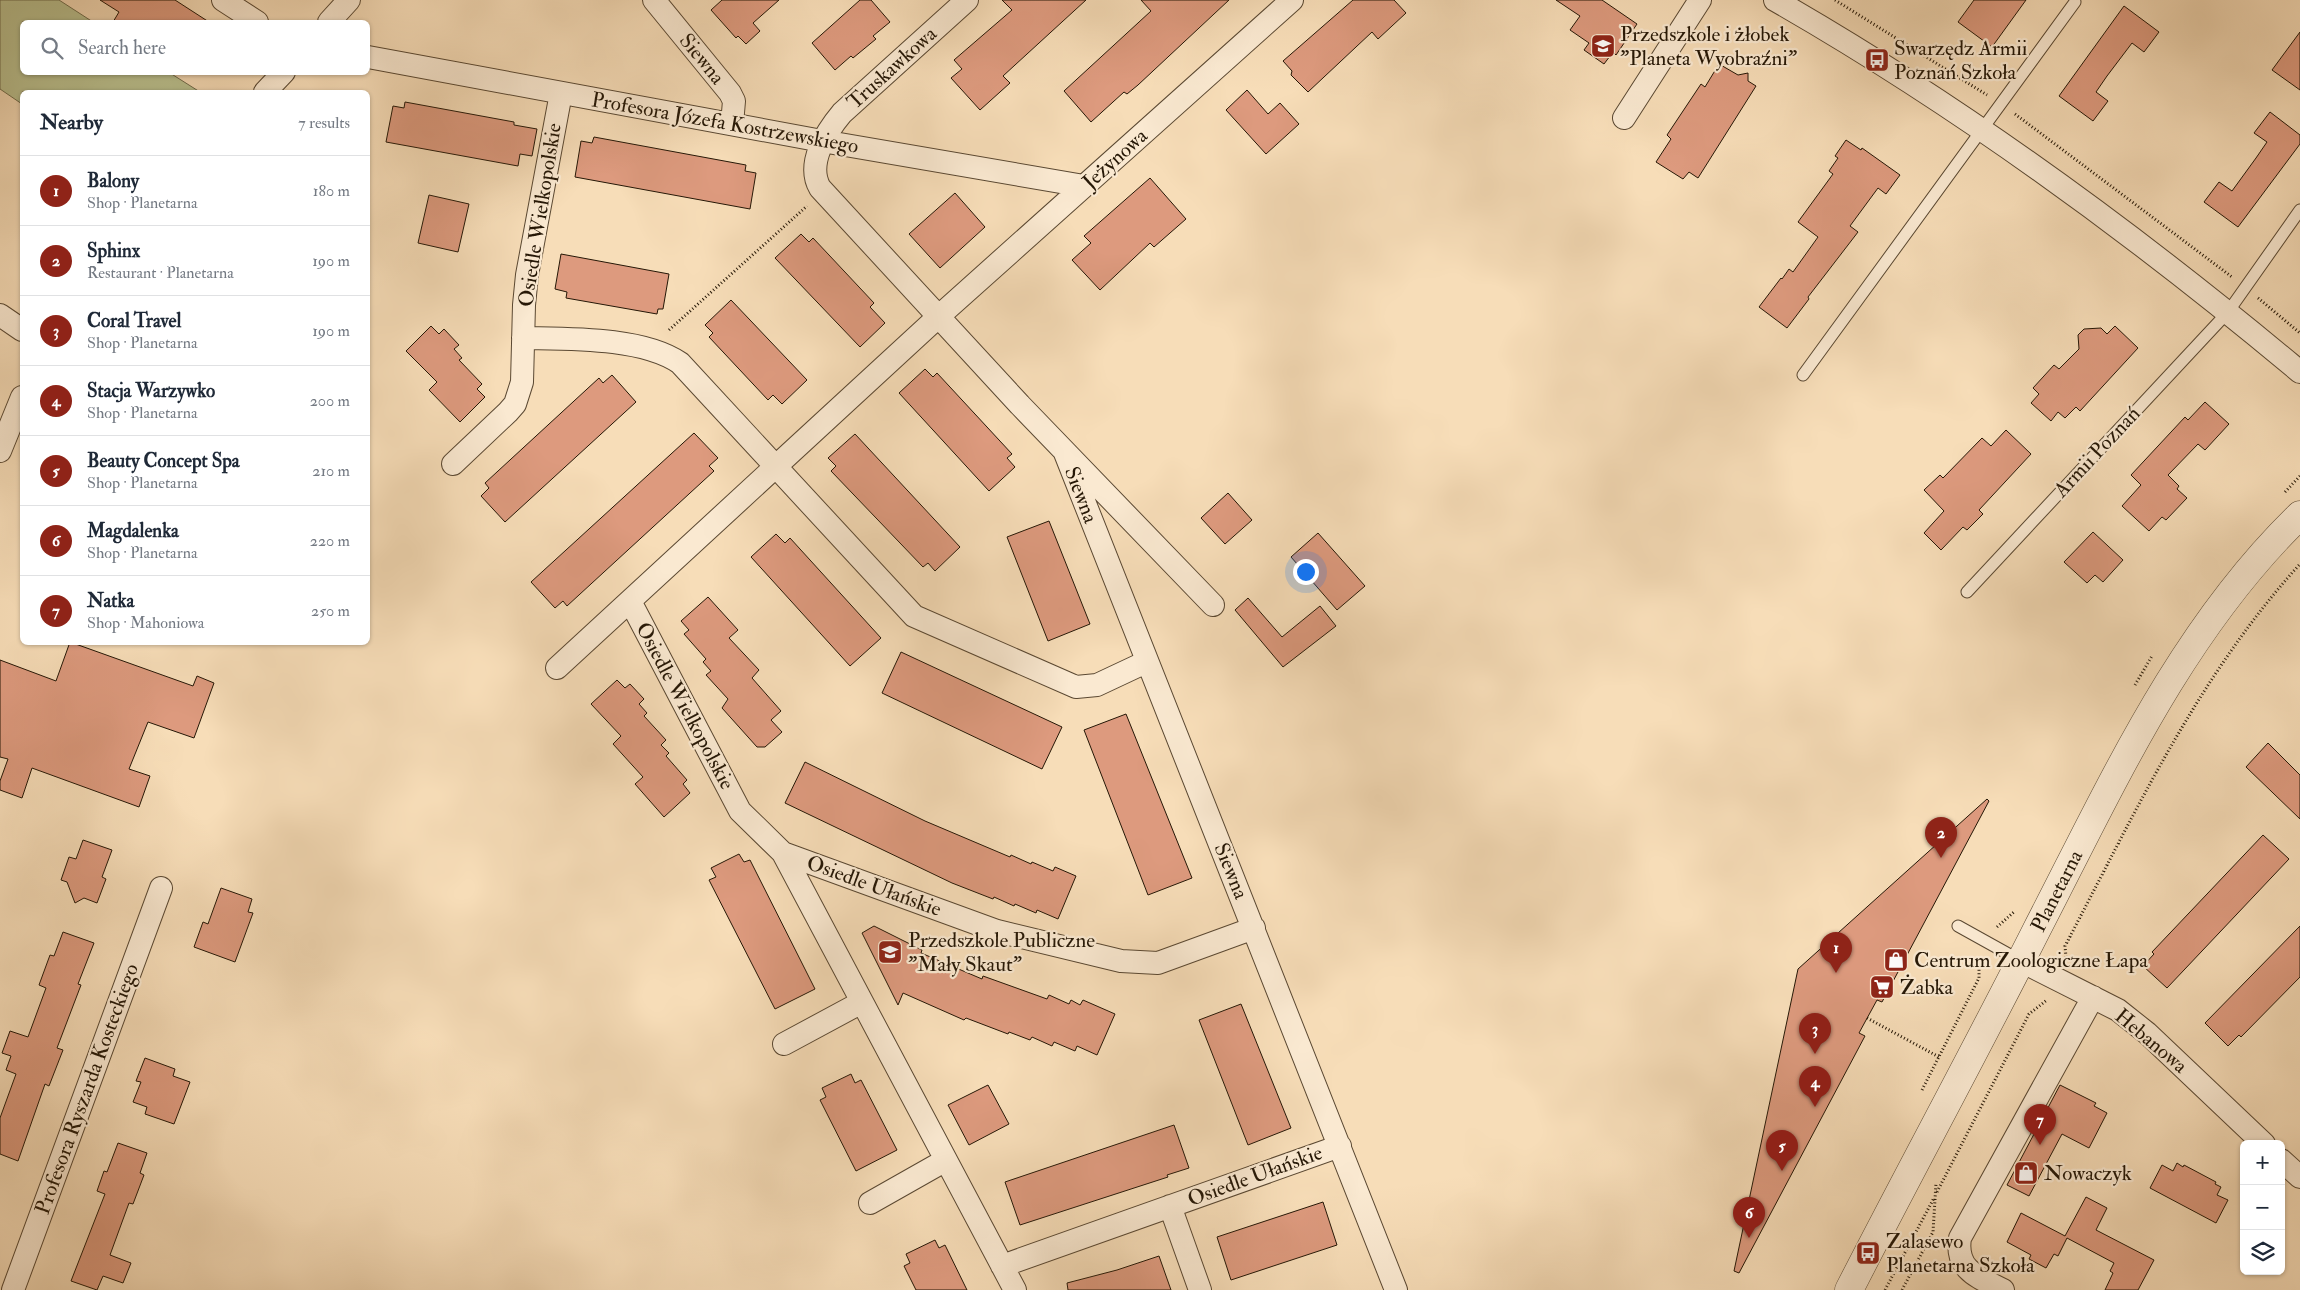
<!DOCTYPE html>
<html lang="en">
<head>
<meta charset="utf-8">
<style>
  :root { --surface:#fff; --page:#f6f6f7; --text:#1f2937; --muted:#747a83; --line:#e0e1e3; --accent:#8f2418 }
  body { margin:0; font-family:"IM FELL Double Pica",serif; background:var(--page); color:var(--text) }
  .controls { position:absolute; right:15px; bottom:15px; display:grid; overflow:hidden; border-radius:8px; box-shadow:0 1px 4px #0004 }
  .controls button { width:45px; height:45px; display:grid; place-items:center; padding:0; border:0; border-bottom:1px solid var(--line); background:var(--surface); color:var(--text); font:25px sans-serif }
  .you { position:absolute; left:1305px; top:571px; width:18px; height:18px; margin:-12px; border:4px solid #fff; border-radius:50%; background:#1a73e8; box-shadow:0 0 0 8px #1a73e833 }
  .badge { display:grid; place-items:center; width:32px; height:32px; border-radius:50%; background:var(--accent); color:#fff; font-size:16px; font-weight:700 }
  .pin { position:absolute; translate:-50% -41px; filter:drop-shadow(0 1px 2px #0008) }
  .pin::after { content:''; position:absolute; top:26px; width:18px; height:15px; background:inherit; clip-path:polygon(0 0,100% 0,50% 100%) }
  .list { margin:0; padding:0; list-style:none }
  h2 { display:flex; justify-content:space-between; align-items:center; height:65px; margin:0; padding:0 20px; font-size:21px }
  h2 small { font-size:16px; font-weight:400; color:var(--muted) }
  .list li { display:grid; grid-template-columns:32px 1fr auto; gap:15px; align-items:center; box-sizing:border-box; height:70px; padding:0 20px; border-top:1px solid var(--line) }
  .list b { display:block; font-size:19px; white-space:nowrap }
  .list p { margin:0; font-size:16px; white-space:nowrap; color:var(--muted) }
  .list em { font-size:16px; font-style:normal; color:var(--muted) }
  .icon { flex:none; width:28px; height:28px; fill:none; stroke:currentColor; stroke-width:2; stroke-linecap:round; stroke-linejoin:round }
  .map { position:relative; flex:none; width:2300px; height:1290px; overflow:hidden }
  .search { position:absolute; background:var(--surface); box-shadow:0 1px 4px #0004; left:20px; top:20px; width:350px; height:55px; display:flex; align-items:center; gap:12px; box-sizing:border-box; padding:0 18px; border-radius:8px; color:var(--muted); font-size:19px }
  .panel { position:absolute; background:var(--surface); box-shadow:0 1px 4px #0004; left:20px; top:90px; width:350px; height:555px; border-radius:8px }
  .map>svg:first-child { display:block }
  .green { fill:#bac291; stroke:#706c4c }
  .building { fill:#dd9a7e; stroke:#251706 }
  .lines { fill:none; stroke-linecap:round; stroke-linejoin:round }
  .service-casing { stroke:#5a4832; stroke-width:13 }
  .minor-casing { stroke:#5a4832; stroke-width:24 }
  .tertiary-casing { stroke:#5a4832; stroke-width:29 }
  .path { stroke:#251706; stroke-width:3; stroke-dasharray:1 2.5; stroke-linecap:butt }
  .service { stroke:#fae9d1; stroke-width:11 }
  .minor { stroke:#fae9d1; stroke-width:22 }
  .tertiary { stroke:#fae9d1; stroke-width:28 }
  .labels { text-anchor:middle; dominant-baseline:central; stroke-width:4.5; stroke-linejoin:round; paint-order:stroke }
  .poi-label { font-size:21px; fill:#251706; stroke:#fae9d1; text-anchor:start }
  .street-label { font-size:21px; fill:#251706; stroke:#fae9d1 }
</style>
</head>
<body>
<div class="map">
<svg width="2300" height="1290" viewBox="0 0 2300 1290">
  <rect width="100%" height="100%" fill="#f7ddb8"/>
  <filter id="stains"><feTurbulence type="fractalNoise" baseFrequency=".004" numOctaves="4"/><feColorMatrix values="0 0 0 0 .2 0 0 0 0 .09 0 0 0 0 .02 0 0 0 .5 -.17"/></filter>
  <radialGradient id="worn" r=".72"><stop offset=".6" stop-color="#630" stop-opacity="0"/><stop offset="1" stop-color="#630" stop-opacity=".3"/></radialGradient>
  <path class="green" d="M 0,0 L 59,0 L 93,22 L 22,22 L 22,72 L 170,73 L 200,92 L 22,92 L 22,104 L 0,89 Z"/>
  <path class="building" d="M 100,0 L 175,0 L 209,22 L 113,22 L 119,12 Z
    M 722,0 L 779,0 L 753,23 L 760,31 L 746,44 L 738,36 L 736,38 L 711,10 Z
    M 860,0 L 871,0 L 890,22 L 873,36 L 876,39 L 853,58 L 851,56 L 835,70 L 812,43 Z
    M 1002,0 L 1086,0 L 1003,76 L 1010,83 L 980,110 L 951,78 L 962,69 L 954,60 L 1012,10 Z
    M 1141,0 L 1229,0 L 1138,85 L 1127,94 L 1124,92 L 1091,122 L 1064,91 L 1151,11 Z
    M 1353,0 L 1394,0 L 1406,13 L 1378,39 L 1372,32 L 1308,92 L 1291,75 L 1292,71 L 1283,61 Z
    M 1556,0 L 1602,0 L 1637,24 L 1616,55 L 1613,52 L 1604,64 L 1584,50 L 1589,43 L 1570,30 L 1580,16 Z
    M 1974,0 L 2026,0 L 1992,47 L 1958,22 Z
    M 2124,6 L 2159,32 L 2144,52 L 2132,43 L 2107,76 L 2096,92 L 2108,101 L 2093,121 L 2059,96 Z
    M 2300,32 L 2300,90 L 2272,70 Z
    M 1719,64 L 1738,75 L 1748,73 L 1748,81 L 1756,86 L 1698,178 L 1689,172 L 1683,179 L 1656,162 L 1671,139 L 1667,135 L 1701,84 L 1705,87 Z
    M 1247,90 L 1268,114 L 1280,103 L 1299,124 L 1266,154 L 1226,110 Z
    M 405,102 L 514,122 L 514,125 L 537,129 L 532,156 L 520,154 L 518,166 L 386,142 L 393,106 L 404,108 Z
    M 2270,112 L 2300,135 L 2300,144 L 2238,227 L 2204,202 L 2219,182 L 2232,191 L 2256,158 L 2267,142 L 2254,133 Z
    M 594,137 L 746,165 L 745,171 L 756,173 L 750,209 L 575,177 L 581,141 L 592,143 Z
    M 1846,140 L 1861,150 L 1862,148 L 1900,175 L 1886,194 L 1878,188 L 1850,226 L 1858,232 L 1808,297 L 1809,299 L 1787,328 L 1759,307 L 1781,278 L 1782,279 L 1789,269 L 1793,272 L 1818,237 L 1798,222 L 1833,174 L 1829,171 L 1838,158 L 1835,156 Z
    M 1150,178 L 1186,219 L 1154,247 L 1150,243 L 1100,290 L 1072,260 L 1091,243 L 1084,236 Z
    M 955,193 L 985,227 L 940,268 L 909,234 Z
    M 429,195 L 469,204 L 458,252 L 418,243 Z
    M 801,234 L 809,242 L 813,238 L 829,255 L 874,303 L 870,307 L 885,323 L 860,347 L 775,258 Z
    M 561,254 L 669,274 L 663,309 L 658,309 L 657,314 L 566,298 L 567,292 L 555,289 Z
    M 731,300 L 807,380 L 782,404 L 773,395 L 768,400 L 709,337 L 713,333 L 705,325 Z
    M 431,326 L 439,334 L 444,329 L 459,345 L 454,349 L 462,358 L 459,360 L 482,384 L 477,389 L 485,397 L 460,422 L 429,390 L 437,382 L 406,351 Z
    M 2115,326 L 2138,348 L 2080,411 L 2076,407 L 2065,418 L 2058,412 L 2051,421 L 2031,403 L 2039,394 L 2033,388 L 2054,365 L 2059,369 L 2079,349 L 2078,335 L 2084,329 L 2101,328 L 2107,334 Z
    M 925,369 L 933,377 L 937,373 L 1012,454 L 1007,458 L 1015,467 L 989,491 L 899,393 Z
    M 612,375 L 636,402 L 505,522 L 481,496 L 489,488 L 485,483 L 599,378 L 603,383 Z
    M 2205,402 L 2229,424 L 2205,450 L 2198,444 L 2168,475 L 2179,486 L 2177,489 L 2187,498 L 2166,520 L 2162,517 L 2149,531 L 2122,506 L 2141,485 L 2131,475 L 2185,417 L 2188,420 Z
    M 2006,430 L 2031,454 L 1979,510 L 1983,514 L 1967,530 L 1963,527 L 1941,550 L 1924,533 L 1944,511 L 1924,490 L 1940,475 L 1943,478 L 1982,438 L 1991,446 Z
    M 694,433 L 718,458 L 709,466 L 714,471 L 567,606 L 563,601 L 555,608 L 531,582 Z
    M 855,434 L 960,547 L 935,571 L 928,563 L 923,567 L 831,471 L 836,466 L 828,458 Z
    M 1228,493 L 1252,520 L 1225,544 L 1201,518 Z
    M 1049,521 L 1090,624 L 1048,641 L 1007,537 Z
    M 2093,532 L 2123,560 L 2103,582 L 2095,575 L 2087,583 L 2064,562 Z
    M 1318,533 L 1365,586 L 1337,610 L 1291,557 Z
    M 776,534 L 785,543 L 790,538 L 881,638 L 850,666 L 751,557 Z
    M 708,597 L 738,630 L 729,638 L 759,670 L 752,678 L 781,711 L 771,720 L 782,732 L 765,747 L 757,747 L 722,708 L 728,699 L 706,675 L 711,671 L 703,662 L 706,659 L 684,634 L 689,630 L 681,621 Z
    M 1248,598 L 1282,637 L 1320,606 L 1336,626 L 1283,667 L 1235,610 Z
    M 70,642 L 193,686 L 197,676 L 214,683 L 194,738 L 148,722 L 129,769 L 150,776 L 139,807 L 32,768 L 22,798 L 0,790 L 0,781 L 8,759 L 0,757 L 0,660 L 56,681 Z
    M 901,652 L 1062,727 L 1042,769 L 882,693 Z
    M 617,680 L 625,688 L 630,684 L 644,699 L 639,704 L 647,713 L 644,716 L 666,740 L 661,745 L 669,753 L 666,756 L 687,780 L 683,784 L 690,793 L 664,817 L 635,784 L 643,777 L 613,744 L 621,736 L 591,704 Z
    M 1126,714 L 1192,878 L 1148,895 L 1084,730 Z
    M 2268,743 L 2300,775 L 2300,819 L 2246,767 Z
    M 805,762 L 925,821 L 1010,857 L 1011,855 L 1031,864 L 1032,862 L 1053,871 L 1055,867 L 1076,876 L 1058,919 L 1037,910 L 1036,913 L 1015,904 L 1014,906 L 994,897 L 993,899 L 952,883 L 785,803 Z
    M 1987,799 L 1989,801 L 1882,1002 L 1877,1000 L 1859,1033 L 1865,1036 L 1739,1273 L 1734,1271 L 1798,969 Z
    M 2263,835 L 2289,859 L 2167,988 L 2143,966 L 2154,954 L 2152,952 Z
    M 83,840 L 112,850 L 102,877 L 106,879 L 97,903 L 84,898 L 75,903 L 67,882 L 61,880 L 69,857 L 76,859 Z
    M 739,854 L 744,862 L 750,860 L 815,989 L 775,1009 L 709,880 L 716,877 L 711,868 Z
    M 221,888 L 252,899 L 248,912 L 253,913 L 235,962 L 194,947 L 203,922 L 208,924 Z
    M 874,926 L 922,950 L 921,953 L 982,979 L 983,976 L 1047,999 L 1049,995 L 1069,1004 L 1071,1000 L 1080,1005 L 1083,1000 L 1115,1014 L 1097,1055 L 1077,1046 L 1075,1051 L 1054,1042 L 1052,1046 L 1032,1037 L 1030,1040 L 1009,1032 L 1008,1034 L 966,1018 L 964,1020 L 903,993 L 898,1005 L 862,933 Z
    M 2300,926 L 2300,977 L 2241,1037 L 2239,1035 L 2228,1046 L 2205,1023 Z
    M 63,932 L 94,943 L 78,984 L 81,985 L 57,1048 L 63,1050 L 49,1086 L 45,1084 L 18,1161 L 0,1154 L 0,1118 L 16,1074 L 6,1070 L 11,1056 L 2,1053 L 10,1031 L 28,1037 L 46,988 L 39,985 L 50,955 L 54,956 Z
    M 1241,1004 L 1291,1128 L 1248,1145 L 1199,1020 Z
    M 145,1058 L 175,1069 L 173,1076 L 190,1082 L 174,1124 L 145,1114 L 147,1107 L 133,1102 L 141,1082 L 136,1081 Z
    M 851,1074 L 855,1083 L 861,1080 L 897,1150 L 856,1171 L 820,1100 L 826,1097 L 822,1088 Z
    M 988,1085 L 1009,1124 L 969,1145 L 948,1105 Z
    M 2060,1085 L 2096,1103 L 2094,1106 L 2107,1113 L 2089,1148 L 2062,1134 L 2029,1196 L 2007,1185 Z
    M 1174,1125 L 1189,1168 L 1167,1175 L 1168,1177 L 1020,1225 L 1005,1182 Z
    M 118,1143 L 147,1153 L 140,1173 L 144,1175 L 133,1204 L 129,1203 L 110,1255 L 131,1263 L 123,1283 L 103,1276 L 97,1290 L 71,1281 L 105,1194 L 97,1191 L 104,1171 L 107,1172 Z
    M 2177,1163 L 2183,1167 L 2184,1165 L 2216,1182 L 2215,1184 L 2221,1187 L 2217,1195 L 2228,1200 L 2216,1223 L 2150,1188 L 2162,1165 L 2173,1171 Z
    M 2086,1197 L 2107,1208 L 2096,1230 L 2154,1260 L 2138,1290 L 2105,1290 L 2113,1273 L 2110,1271 L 2114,1263 L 2067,1238 L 2058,1256 L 2054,1254 L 2046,1268 L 2029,1259 L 2031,1255 L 2007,1242 L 2021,1213 L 2065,1236 Z
    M 1323,1202 L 1337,1245 L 1231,1280 L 1217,1237 Z
    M 935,1240 L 939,1248 L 945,1245 L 967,1290 L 916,1290 L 904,1266 L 910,1263 L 906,1254 Z
    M 1159,1256 L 1171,1290 L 1068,1290 L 1067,1283 L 1117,1270 Z"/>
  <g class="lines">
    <defs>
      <path id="service" d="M 1803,375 L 2075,2
        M 1967,592 L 2228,312 L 2300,210
        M 1958,926 L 2021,961"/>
      <path id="minor" d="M 223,0 L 257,22
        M 654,0 L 730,93 L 734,101 L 732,124
        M 967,0 L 842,113 C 826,132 806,164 820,188 L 1020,405 L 1213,605
        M 1775,0 C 1962,107 2135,234 2300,372
        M 329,22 L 349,0
        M 368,57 L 822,141 L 1084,186
        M 265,92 L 284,72
        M 1624,118 L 1700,0
        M 0,315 L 22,330
        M 523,338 C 569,339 642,337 680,363 L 914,616 L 1076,687 L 1097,685 L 1146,662
        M 0,451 L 22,397
        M 1065,453 L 1396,1290
        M 453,464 L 508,412 L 515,404 L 522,382 L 524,305 L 527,275 L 561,93
        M 630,601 L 740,811 L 783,853 L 1015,1290
        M 557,668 L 938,317 L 1292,0
        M 783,853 L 997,931 L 1121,961 L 1158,963 L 1254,928
        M 2021,961 L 2118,1010 L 2147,1033 L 2264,1144
        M 784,1044 L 862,1002
        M 2281,1160 L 2300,1177
        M 870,1203 L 946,1160
        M 1170,1206 L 1200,1290
        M 1002,1266 L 1340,1146
        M 13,1290 L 161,888
        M 2003,1290 C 1978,1277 1955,1270 1960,1238 L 2093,997"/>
      <path id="tertiary" d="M 1849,1290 C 1911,1169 1976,1050 2037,929 C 2112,784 2181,630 2300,515"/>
    </defs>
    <use href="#service" class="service-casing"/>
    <use href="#minor" class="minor-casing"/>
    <use href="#tertiary" class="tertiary-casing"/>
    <path class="path" d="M 1835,0 L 1987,95
      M 2015,114 L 2232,277
      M 2258,298 L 2300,333
      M 669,330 L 807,206
      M 2285,492 L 2300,476
      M 2135,685 L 2152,656
      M 1997,927 L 2015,911
      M 2066,957 L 2065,946 C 2135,813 2198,676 2300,564
      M 1867,1018 L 1939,1057
      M 1922,1090 L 1979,978 L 1979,957
      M 1937,1192 L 2029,1014 L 2047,1000
      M 1885,1290 L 1934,1198
      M 1902,1290 L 1933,1232 L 1936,1183"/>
    <use href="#service" class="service"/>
    <use href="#minor" class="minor"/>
    <use href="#tertiary" class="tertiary"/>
  </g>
  <defs>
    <symbol id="school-square" viewBox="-11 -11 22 22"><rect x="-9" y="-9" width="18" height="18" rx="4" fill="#8f2418" stroke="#fae9d1"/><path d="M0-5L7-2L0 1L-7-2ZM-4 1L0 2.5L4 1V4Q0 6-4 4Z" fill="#fff"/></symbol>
    <symbol id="bus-square" viewBox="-11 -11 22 22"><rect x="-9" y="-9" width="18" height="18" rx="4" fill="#8f2418" stroke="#fae9d1"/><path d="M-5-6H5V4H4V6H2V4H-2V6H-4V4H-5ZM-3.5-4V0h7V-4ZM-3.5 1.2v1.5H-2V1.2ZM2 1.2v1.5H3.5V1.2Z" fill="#fff"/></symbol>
    <symbol id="shop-square" viewBox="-11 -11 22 22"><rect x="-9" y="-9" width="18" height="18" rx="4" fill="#8f2418" stroke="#fae9d1"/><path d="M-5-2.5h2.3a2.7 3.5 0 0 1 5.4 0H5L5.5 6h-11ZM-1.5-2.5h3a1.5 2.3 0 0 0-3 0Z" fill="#fff"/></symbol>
    <symbol id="supermarket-square" viewBox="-11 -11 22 22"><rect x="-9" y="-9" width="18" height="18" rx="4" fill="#8f2418" stroke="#fae9d1"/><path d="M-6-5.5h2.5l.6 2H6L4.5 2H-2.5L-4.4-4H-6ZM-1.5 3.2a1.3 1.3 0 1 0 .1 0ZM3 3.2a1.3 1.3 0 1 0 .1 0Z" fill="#fff"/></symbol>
  </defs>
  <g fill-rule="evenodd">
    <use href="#school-square" x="1589" y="32" width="28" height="28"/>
    <use href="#bus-square" x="1863" y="46" width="28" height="28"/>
    <use href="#school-square" x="876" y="938" width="28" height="28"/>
    <use href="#shop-square" x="1882" y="946" width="28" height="28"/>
    <use href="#supermarket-square" x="1868" y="973" width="28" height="28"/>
    <use href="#shop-square" x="2012" y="1159" width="28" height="28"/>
    <use href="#bus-square" x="1854" y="1239" width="28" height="28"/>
  </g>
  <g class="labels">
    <g class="poi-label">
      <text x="1620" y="34">Przedszkole i żłobek<tspan x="1620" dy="24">"Planeta Wyobraźni"</tspan></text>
      <text x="1894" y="48">Swarzędz Armii<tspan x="1894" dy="24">Poznań Szkoła</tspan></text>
      <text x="908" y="940">Przedszkole Publiczne<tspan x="908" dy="24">"Mały Skaut"</tspan></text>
      <text x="1914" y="960">Centrum Zoologiczne Łapa</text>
      <text x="1900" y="987">Żabka</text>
      <text x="2044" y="1173">Nowaczyk</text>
      <text x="1886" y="1241">Zalasewo<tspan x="1886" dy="24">Planetarna Szkoła</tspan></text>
    </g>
    <g class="street-label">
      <text transform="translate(702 59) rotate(51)">Siewna</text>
      <text transform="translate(892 68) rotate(-42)">Truskawkowa</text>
      <text transform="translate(725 123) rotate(10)">Profesora Józefa Kostrzewskiego</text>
      <text transform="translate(1115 159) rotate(-42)">Jeżynowa</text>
      <text transform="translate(540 215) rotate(-81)">Osiedle Wielkopolskie</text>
      <text transform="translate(2097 452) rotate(-47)">Armii Poznań</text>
      <text transform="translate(1081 495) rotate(69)">Siewna</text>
      <text transform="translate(685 706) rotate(62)">Osiedle Wielkopolskie</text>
      <text transform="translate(1231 871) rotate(68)">Siewna</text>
      <text transform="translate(874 886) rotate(20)">Osiedle Ułańskie</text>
      <text transform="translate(2057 891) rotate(-63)">Planetarna</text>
      <text transform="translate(2151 1041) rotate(40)">Hebanowa</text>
      <text transform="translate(87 1089) rotate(-70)">Profesora Ryszarda Kosteckiego</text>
      <text transform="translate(1255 1176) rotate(-20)">Osiedle Ułańskie</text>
    </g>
  </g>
  <rect width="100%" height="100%" filter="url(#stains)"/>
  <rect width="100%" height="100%" fill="url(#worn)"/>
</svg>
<div class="controls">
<button>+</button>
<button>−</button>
<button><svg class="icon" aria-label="layers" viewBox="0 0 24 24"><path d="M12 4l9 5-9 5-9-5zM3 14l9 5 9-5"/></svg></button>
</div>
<div class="you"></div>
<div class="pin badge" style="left:1836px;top:973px">1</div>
<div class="pin badge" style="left:1941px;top:858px">2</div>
<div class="pin badge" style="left:1815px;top:1054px">3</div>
<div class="pin badge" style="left:1815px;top:1107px">4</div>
<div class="pin badge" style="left:1782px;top:1171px">5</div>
<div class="pin badge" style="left:1749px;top:1238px">6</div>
<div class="pin badge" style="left:2040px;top:1145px">7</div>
<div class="search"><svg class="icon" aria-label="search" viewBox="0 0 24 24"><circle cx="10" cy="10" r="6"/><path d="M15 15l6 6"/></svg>Search here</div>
<section class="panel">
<h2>Nearby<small>7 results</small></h2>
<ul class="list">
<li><span class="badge">1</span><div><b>Balony</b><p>Shop · Planetarna</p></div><em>180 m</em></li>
<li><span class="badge">2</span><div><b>Sphinx</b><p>Restaurant · Planetarna</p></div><em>190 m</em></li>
<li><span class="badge">3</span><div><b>Coral Travel</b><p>Shop · Planetarna</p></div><em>190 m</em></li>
<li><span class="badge">4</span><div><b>Stacja Warzywko</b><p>Shop · Planetarna</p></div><em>200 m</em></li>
<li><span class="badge">5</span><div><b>Beauty Concept Spa</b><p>Shop · Planetarna</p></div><em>210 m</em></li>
<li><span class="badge">6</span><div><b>Magdalenka</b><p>Shop · Planetarna</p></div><em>220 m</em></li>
<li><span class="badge">7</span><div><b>Natka</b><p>Shop · Mahoniowa</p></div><em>250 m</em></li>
</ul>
</section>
</div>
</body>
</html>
